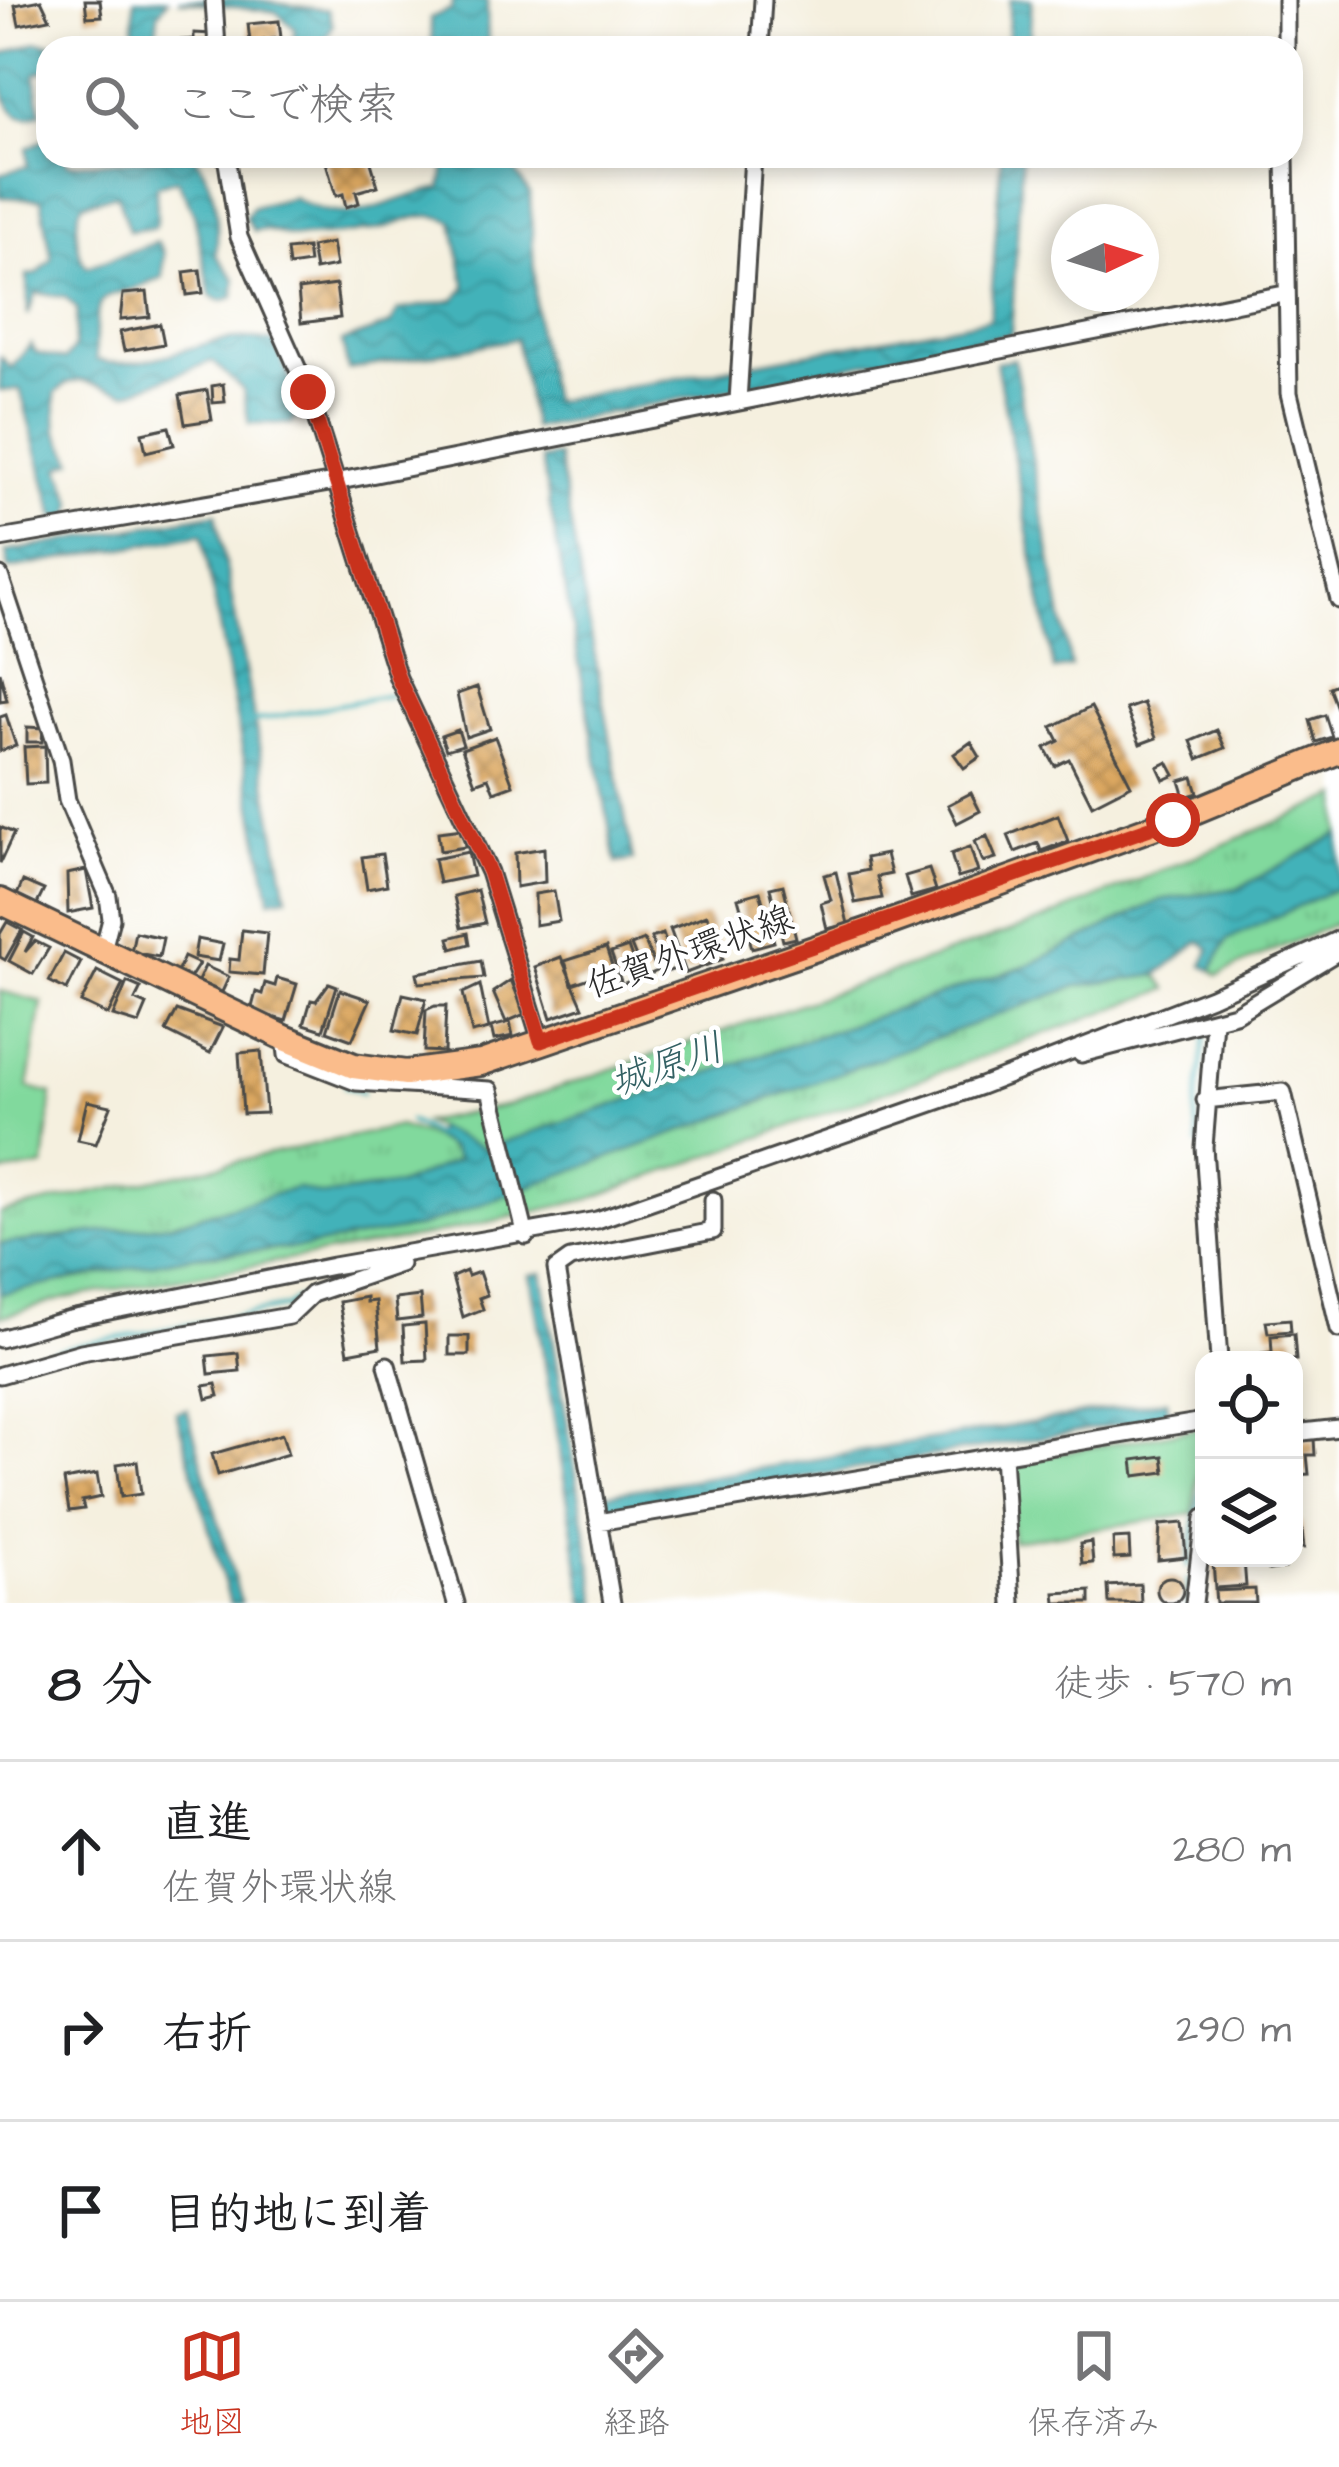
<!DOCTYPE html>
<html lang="ja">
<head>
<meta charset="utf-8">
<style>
  :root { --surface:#fff; --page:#f2f2f2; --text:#202124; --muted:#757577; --line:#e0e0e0; --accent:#c8321e }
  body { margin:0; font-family:"Architects Daughter","Klee One",sans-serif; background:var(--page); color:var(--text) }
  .controls { position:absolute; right:36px; bottom:36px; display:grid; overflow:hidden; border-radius:24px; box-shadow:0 6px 18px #0003 }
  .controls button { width:108px; height:108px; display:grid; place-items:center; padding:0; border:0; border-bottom:3px solid var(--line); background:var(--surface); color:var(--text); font:60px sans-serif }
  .compass { position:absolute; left:1051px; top:204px; width:108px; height:108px; border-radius:50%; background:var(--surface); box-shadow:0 6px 18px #0003; rotate:86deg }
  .stop { position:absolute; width:36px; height:36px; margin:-27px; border:9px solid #c8321e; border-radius:50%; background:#fff }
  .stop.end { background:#c8321e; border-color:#fff; box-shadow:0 3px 12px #0008 }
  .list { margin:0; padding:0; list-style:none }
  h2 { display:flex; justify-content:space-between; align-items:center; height:156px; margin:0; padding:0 48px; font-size:51px }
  h2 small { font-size:39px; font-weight:400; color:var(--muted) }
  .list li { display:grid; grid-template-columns:78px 1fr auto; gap:36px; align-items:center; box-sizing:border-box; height:180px; padding:0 48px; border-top:3px solid var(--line) }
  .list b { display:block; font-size:45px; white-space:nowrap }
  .list p { margin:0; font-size:39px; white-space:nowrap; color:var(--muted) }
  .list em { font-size:39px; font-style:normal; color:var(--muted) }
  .icon { flex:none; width:66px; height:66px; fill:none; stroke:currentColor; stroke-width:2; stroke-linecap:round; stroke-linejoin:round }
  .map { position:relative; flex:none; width:1339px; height:1603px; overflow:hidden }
  .search { position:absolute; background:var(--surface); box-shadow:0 6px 18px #0003; left:36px; right:36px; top:36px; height:132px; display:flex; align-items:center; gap:30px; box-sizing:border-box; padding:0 42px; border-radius:36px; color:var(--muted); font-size:45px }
  .sheet { height:696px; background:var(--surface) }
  nav { display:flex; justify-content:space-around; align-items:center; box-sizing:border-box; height:168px; border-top:3px solid var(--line); background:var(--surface); font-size:33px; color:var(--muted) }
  nav a { display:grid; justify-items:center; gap:6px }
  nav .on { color:var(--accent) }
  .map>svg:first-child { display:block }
  .grass { fill:url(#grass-tufts); stroke:#568264; stroke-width:3 }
  .park { fill:#81d99d; stroke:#568264; stroke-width:3 }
  .water { fill:url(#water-waves); stroke:#366e72; stroke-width:3 }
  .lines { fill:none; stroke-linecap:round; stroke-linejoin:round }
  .stream { stroke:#42b2b9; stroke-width:4.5 }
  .building { fill:url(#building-cross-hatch) }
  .minor-casing { stroke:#494946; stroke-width:21 }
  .primary-casing { stroke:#494946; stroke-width:30 }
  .minor { stroke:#fff; stroke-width:15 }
  .primary { stroke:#fabc8b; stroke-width:24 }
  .route { stroke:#c8321e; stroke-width:15 }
  .labels { text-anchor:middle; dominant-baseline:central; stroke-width:9; stroke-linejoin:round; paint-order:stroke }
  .street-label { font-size:36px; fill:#2b2b2b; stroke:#fff }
  .water-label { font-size:39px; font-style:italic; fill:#346164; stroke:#fff }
</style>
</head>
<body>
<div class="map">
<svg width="1339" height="1603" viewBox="0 0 1339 1603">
  <defs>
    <pattern id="grass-tufts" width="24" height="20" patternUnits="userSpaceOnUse" patternTransform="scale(3)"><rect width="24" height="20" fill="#81d99d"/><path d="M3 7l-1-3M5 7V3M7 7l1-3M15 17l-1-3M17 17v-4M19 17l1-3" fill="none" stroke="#70ba87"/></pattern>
    <pattern id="water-waves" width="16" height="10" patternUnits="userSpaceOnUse" patternTransform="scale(3)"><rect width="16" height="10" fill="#42b2b9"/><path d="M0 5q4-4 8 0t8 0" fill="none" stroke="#379197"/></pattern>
    <pattern id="building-cross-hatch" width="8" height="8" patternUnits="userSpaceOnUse" patternTransform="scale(3)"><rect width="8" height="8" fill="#dba760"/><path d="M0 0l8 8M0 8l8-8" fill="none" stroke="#b2884f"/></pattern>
  </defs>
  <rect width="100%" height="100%" fill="#fff"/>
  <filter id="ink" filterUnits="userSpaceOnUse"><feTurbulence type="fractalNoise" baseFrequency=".00833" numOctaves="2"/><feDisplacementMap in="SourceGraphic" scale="24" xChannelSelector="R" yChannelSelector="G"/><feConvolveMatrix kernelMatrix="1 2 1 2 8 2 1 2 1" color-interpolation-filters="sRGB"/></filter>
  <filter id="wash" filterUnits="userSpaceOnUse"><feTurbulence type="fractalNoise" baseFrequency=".004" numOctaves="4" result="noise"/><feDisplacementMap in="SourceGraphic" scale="48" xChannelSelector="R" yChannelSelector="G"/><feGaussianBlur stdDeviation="2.7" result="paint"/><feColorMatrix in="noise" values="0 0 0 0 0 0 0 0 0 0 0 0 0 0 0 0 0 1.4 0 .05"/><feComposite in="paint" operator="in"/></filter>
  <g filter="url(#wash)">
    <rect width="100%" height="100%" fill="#f5f0df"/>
    <path class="grass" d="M 1339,796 L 1339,834 L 1239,888 L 1161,900 L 1031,964 L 483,1149 L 424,1122 L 508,1105 L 1041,921 Z
      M 1339,887 L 1339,922 L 1218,975 L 1212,970 L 1226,940 Z
      M 1157,975 L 1168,989 L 590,1199 L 431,1235 L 66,1298 L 0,1317 L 0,1294 L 191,1256 L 305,1247 L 419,1227 L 1077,986 Z
      M 399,1126 C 421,1134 447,1138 458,1160 L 399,1185 L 324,1196 L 296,1188 L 171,1224 L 0,1244 L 0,1213 Z"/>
    <path class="park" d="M 0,991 L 42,1002 L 28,1088 L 52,1094 L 44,1167 L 0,1173 Z
      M 1204,1427 L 1193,1514 L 1012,1541 L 1010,1462 Z"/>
    <path class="water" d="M 134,0 L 168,0 L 158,14 L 155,48 L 129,48 L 134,41 Z
      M 178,0 L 253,0 L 328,10 L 333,25 L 321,48 L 292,48 L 295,29 L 276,12 Z
      M 453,0 L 487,0 L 488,48 L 433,48 L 430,18 L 451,9 Z
      M 1010,0 L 1032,0 L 1029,48 L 1007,48 Z
      M 37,42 L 85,48 L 48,48 L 48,69 L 35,74 L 41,113 C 4,132 0,79 0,55 Z
      M 46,139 L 48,156 L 65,156 L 68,164 L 195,156 C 216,185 220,220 216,255 L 235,279 L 234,297 L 221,301 L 211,296 L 194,214 L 177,179 L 156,186 L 157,222 L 153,228 L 129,231 L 117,194 L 82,204 C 74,219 75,254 87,267 L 157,242 L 164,253 L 163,277 C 107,307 93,272 96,360 C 156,376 202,326 274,342 L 301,405 L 292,424 L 249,423 L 243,390 L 212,361 L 127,393 L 81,380 L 67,383 L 55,394 L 57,431 L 74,461 L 60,467 L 74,504 L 69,518 L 55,517 L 20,389 L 0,391 L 1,357 L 11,368 L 31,344 L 36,353 L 65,360 L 74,348 L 77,309 L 65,297 L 36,293 L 28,315 L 27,275 L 37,274 L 52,259 L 41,199 L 0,197 L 0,174 L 28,166 L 27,148 Z
      M 447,156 L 505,156 L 530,194 L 537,330 L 552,401 L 990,319 L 1001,156 L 1022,156 L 1011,334 L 533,428 L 516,339 L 348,370 L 342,342 L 391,324 L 398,310 L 454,300 L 466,288 L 453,222 C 423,206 402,226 373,230 C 349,234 322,237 298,237 C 280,237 273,227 254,231 L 245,218 L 253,207 L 293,197 C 352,232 383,199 441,188 Z
      M 1014,359 L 1071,667 L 1054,670 L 996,362 Z
      M 558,456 L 633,860 L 616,863 L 541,459 Z
      M 216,513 L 287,896 L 270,899 L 202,534 L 9,569 L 6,552 Z
      M 1339,834 L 1339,887 L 1227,940 L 1212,970 L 1203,966 L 1210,949 L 1200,941 L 1157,975 L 1077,986 L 419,1227 L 305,1247 L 191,1256 L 0,1294 L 0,1244 L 171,1224 L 296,1188 L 324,1196 L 399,1185 L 457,1160 L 452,1149 L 432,1137 L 437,1128 L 484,1149 L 1031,964 L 1161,900 L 1239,888 Z
      M 542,1273 L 598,1603 L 585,1603 L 530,1275 Z
      M 1167,1400 L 1169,1416 L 604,1512 L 601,1495 Z
      M 187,1409 L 241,1603 L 230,1603 L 176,1412 Z"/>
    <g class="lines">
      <path class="stream" d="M 254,721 L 395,694
        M 345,1086 L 362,1093
        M 409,1121 L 438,1137
        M 1198,1145 L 1195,1113 L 1205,1037
        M 0,1366 L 73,1346 L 286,1307 L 297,1298
        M 1188,1566 L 1204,1475
        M 1187,1603 L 1187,1580"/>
    </g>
    <g id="blocks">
      <path class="building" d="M 41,0 L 50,19 L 19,25 L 15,5 Z
        M 85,0 L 100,0 L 102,16 L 87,17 Z
        M 279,21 L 281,38 L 250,42 L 248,24 Z
        M 194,33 L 212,34 L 213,48 L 182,48 L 181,40 L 194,39 Z
        M 324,156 L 369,156 L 378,186 L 356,192 L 359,203 L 346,207 L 343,194 L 336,196 Z
        M 332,243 L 336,266 L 315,270 L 311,247 Z
        M 307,248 L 309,263 L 289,266 L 287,250 Z
        M 200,270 L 203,293 L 187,295 L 184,272 Z
        M 336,285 L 340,318 L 301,323 L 298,290 Z
        M 147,292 L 150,317 L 120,320 L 123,294 Z
        M 160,324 L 164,344 L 124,351 L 120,332 Z
        M 223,384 L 225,402 L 213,403 L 212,386 Z
        M 207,390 L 212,420 L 185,424 L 180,395 Z
        M 169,427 L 174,445 L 146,452 L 142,433 Z
        M 0,672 L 7,700 L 0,701 Z
        M 1339,683 L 1339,711 L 1338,711 L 1329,687 Z
        M 477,687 L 490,729 L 466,737 L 457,694 Z
        M 1143,703 L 1156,738 L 1140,744 L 1126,709 Z
        M 1091,707 L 1131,785 L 1092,805 L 1069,759 L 1055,766 L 1045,748 L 1059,741 L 1052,727 Z
        M 6,715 L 16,746 L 0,751 L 0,717 Z
        M 1325,715 L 1332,737 L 1316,742 L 1310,720 Z
        M 27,727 L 43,728 L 42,742 L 27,742 Z
        M 458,730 L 463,745 L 446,750 L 441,736 Z
        M 1217,730 L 1225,748 L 1198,759 L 1191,741 Z
        M 495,737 L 513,785 L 494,792 L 488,778 L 475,783 L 462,749 Z
        M 971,742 L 980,757 L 964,768 L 954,754 Z
        M 45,746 L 46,783 L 26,784 L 24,747 Z
        M 1168,762 L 1175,775 L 1164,780 L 1158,767 Z
        M 1193,777 L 1198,793 L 1185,797 L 1180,781 Z
        M 971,793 L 980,811 L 957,823 L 948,805 Z
        M 1058,815 L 1068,841 L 1041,851 L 1038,843 L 1015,852 L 1008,835 Z
        M 0,827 L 14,833 L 0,863 Z
        M 463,829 L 465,847 L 440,851 L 438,832 Z
        M 987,836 L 996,858 L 983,862 L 975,841 Z
        M 970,847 L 978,872 L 958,878 L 951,854 Z
        M 544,848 L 545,882 L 516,887 L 515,853 Z
        M 468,852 L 473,876 L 439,883 L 434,859 Z
        M 382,854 L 387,885 L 367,889 L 362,857 Z
        M 886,854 L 891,874 L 877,877 L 882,898 L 855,903 L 849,874 L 868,870 L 866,858 Z
        M 929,869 L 936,890 L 911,897 L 905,876 Z
        M 86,870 L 93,908 L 68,913 L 67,874 Z
        M 836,872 L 848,924 L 827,929 L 821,903 L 831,900 L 824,875 Z
        M 23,881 L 44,890 L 37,904 L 17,895 Z
        M 783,885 L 796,938 L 783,941 L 770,888 Z
        M 477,890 L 485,923 L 461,928 L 454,896 Z
        M 554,891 L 559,921 L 535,925 L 535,894 Z
        M 760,892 L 774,942 L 752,948 L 738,898 Z
        M 707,915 L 723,959 L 686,973 L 670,929 Z
        M 7,922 L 22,930 L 5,960 L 0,957 L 0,934 Z
        M 242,930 L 267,933 L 263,975 L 229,972 L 230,959 L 239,960 Z
        M 24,932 L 33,937 L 25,952 L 35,941 L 49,948 L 33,974 L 9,961 Z
        M 135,932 L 163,938 L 159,957 L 131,952 Z
        M 468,933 L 470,944 L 452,949 L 449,938 Z
        M 663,934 L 675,969 L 663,973 L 651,938 Z
        M 197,939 L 223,944 L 219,961 L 194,957 Z
        M 644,940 L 657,971 L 644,977 L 631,945 Z
        M 628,947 L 639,978 L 622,984 L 611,953 Z
        M 606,948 L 618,984 L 598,991 L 593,977 L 572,984 L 565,961 Z
        M 64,953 L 81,962 L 67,990 L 49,981 Z
        M 184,957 L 199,964 L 188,981 L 176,975 Z
        M 561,957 L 583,1007 L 551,1018 L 535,967 Z
        M 481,961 L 484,978 L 419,983 L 417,973 Z
        M 205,966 L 229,977 L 222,992 L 198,981 Z
        M 97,971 L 123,984 L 108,1015 L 81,1002 Z
        M 277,978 L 297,984 L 286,1021 L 251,1011 L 256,992 L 262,994 L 265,983 L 275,986 Z
        M 511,980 L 525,1014 L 506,1022 L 493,992 Z
        M 127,982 L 141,988 L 135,1000 L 147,1005 L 139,1024 L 113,1016 Z
        M 329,983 L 337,986 L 323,1030 L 304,1024 L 311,1000 L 316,1001 Z
        M 480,985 L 489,1029 L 472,1033 L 463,993 Z
        M 340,990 L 370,1000 L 352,1040 L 327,1031 Z
        M 403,994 L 426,999 L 417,1035 L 394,1030 Z
        M 435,1006 L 446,1006 L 444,1052 L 424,1051 L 426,1010 Z
        M 177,1010 L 223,1027 L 210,1053 L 166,1031 Z
        M 510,1022 L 513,1036 L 494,1040 L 491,1027 Z
        M 261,1051 L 266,1113 L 243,1114 L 239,1053 Z
        M 87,1101 L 111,1106 L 96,1144 L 78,1140 Z
        M 466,1271 L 468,1276 L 479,1272 L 487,1295 L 479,1298 L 483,1309 L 463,1317 L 452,1277 Z
        M 420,1296 L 422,1318 L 397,1321 L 395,1299 Z
        M 366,1297 L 366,1302 L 375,1301 L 380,1347 L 348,1353 L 339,1302 Z
        M 1290,1319 L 1291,1331 L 1268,1333 L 1266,1321 Z
        M 425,1324 L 427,1360 L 405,1361 L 403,1326 Z
        M 1294,1334 L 1296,1360 L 1262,1360 L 1262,1353 L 1272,1352 L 1271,1336 Z
        M 449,1336 L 469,1336 L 469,1355 L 449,1355 Z
        M 238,1353 L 240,1371 L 209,1374 L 207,1356 Z
        M 216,1384 L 219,1396 L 207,1399 L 204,1386 Z
        M 282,1434 L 288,1454 L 218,1475 L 212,1454 Z
        M 1314,1439 L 1315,1455 L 1307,1455 L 1309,1474 L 1294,1475 L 1296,1441 Z
        M 1163,1456 L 1165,1472 L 1135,1476 L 1133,1460 Z
        M 137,1461 L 141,1494 L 121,1497 L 117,1464 Z
        M 97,1474 L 101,1497 L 82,1501 L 84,1509 L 69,1511 L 64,1480 Z
        M 1301,1522 L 1304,1548 L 1294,1549 L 1294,1523 Z
        M 1183,1523 L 1186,1557 L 1158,1560 L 1160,1525 Z
        M 1129,1538 L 1130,1558 L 1114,1559 L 1113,1539 Z
        M 1091,1542 L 1093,1563 L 1082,1564 L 1080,1544 Z
        M 1267,1558 L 1285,1558 L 1285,1568 L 1269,1570 Z
        M 1244,1560 L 1246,1586 L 1215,1588 L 1213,1562 Z
        M1157 1590a13 13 0 1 1 26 0a13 13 0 1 1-26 0Z
        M 1140,1584 L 1141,1603 L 1109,1603 L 1108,1586 Z
        M 1255,1589 L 1256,1603 L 1216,1603 L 1215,1591 Z
        M 1090,1591 L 1090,1603 L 1056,1603 L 1055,1593 Z"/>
    </g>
  </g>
  <g filter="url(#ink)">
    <use href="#blocks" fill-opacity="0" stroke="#494946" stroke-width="3"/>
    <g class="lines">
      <defs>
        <path id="minor" d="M 214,0 L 217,48
          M 760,48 L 763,0
          M 1286,48 L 1286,0
          M 226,156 L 239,237 L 308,392 L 398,678 L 489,872 L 541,1041
          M 1285,156 L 1289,393 L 1339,600
          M 738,401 L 753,156
          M 0,539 L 335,482 L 1284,294
          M 0,576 L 61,760 L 67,800 L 108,896 L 111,919 L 103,950
          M 1214,1021 L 1204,1147 L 1219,1360
          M 285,1038 L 287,1055 L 356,1082 L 490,1090 L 526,1236
          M 1081,1054 L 1235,1014 L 1339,951
          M 1205,1100 L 1283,1092 L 1339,1329
          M 0,1339 L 70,1319 L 333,1266 L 597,1220 L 981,1086 L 1211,997 L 1339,939
          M 387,1365 L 456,1603
          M 0,1375 L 81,1352 L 289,1316 L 312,1294 L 400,1264
          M 1294,1433 L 1339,1428
          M 1003,1454 L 1012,1603
          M 598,1522 L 1204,1421
          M 612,1603 L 556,1269 L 570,1259 L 713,1231 L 713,1200
          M 1194,1603 L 1204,1518"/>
        <path id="primary" d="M 0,901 L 285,1038 L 354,1066 L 406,1073 L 481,1063 L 869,930 L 1173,820 L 1339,751"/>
      </defs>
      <use href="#minor" class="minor-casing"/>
      <use href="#primary" class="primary-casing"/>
      <use href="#minor" class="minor"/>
      <use href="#primary" class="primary"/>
    </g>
  </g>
  <g class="lines" filter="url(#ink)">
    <path class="route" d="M 308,392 L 398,678 L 489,872 L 541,1041 L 1173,820"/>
  </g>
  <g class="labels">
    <g class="street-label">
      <text transform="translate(690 953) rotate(-19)">佐賀外環状線</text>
    </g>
    <g class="water-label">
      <text transform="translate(667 1066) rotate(-19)">城原川</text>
    </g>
  </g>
</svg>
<div class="controls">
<button><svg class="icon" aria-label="locate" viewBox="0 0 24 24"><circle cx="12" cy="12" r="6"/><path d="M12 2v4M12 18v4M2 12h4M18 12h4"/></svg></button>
<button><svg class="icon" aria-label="layers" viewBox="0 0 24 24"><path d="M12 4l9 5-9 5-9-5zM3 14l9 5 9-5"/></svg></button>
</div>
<svg class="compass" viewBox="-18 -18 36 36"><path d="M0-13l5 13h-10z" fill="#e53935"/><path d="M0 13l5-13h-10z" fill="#757577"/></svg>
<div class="stop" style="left:1173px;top:820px"></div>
<div class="stop end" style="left:308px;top:392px"></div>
<div class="search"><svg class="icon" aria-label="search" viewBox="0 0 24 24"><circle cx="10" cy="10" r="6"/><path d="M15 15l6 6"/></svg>ここで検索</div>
</div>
<section class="sheet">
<h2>8 分<small>徒歩 · 570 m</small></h2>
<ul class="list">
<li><svg class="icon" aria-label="ahead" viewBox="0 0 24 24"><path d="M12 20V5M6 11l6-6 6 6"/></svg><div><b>直進</b><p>佐賀外環状線</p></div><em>280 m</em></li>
<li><svg class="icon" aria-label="right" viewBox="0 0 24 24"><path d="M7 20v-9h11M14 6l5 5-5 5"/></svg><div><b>右折</b></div><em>290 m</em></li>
<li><svg class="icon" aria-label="arrive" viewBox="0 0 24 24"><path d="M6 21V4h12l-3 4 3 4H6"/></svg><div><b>目的地に到着</b></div></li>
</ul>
</section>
<nav>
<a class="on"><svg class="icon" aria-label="map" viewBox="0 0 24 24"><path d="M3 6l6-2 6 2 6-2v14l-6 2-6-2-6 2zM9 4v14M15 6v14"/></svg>地図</a>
<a><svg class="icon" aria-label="directions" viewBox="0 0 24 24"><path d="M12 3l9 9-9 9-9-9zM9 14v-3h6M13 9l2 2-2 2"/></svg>経路</a>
<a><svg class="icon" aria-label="saved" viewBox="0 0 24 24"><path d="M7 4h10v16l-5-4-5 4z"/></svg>保存済み</a>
</nav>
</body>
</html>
